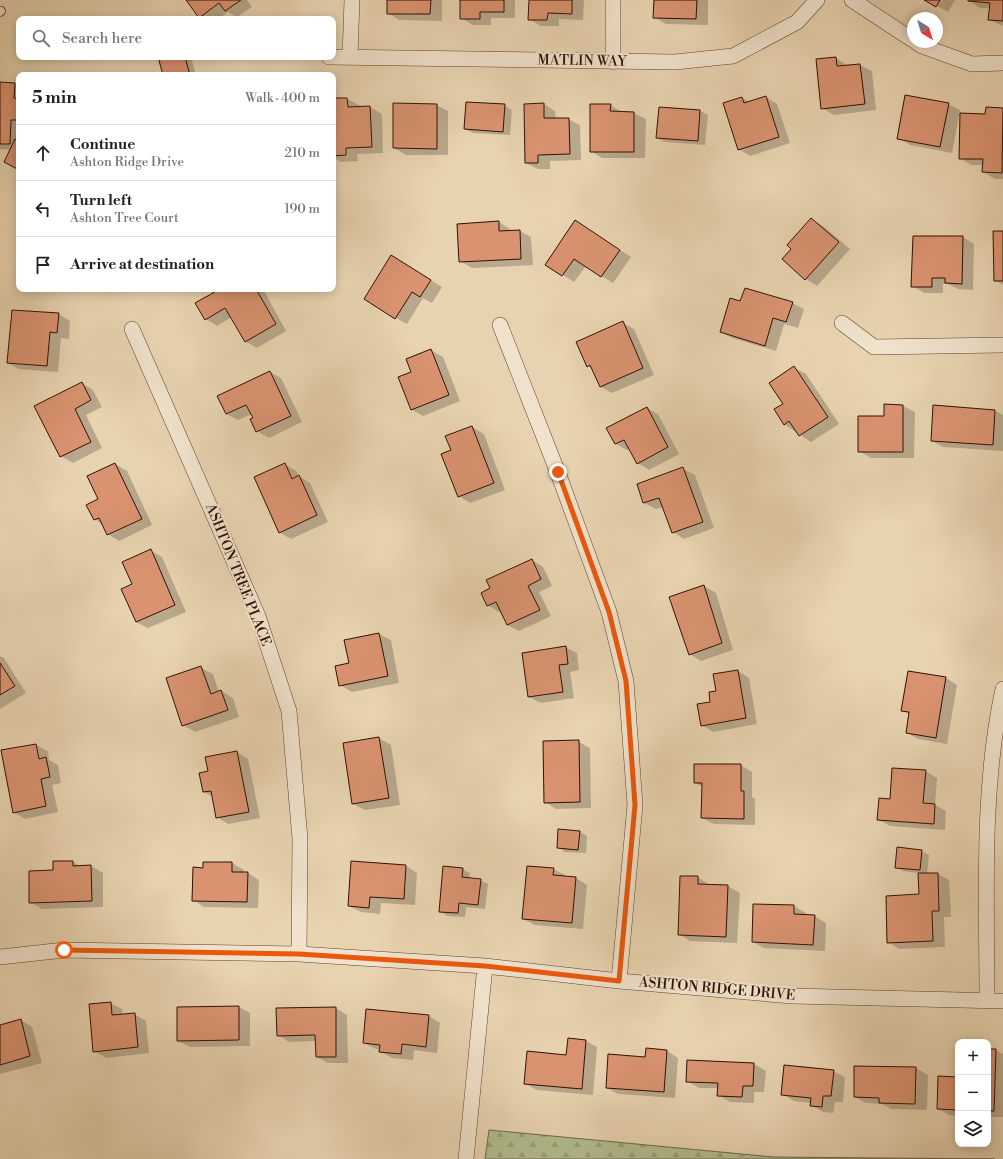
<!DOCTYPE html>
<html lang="en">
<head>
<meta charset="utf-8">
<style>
  :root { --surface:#fff; --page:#f2f2f2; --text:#202124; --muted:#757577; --line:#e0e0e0 }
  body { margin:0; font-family:"Libre Bodoni",serif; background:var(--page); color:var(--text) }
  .controls { position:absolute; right:12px; bottom:12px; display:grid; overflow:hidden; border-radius:8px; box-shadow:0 2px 10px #0003 }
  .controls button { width:36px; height:36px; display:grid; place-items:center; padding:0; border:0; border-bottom:1px solid var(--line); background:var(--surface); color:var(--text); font:20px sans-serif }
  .compass { position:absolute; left:907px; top:12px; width:36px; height:36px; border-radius:50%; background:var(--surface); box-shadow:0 2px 10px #0003; rotate:142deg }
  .stop { position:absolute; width:12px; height:12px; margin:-9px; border:3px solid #ea580c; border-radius:50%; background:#fff }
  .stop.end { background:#ea580c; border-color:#fff; box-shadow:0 1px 4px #0008 }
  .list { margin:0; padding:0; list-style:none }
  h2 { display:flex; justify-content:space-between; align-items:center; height:52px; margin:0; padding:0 16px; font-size:17px }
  h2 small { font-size:13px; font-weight:400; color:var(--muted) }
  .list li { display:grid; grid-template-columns:26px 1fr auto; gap:12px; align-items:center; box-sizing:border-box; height:56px; padding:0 16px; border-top:1px solid var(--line) }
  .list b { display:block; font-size:15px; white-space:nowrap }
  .list p { margin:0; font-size:13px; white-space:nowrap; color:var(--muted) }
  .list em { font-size:13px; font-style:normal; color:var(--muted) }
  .icon { flex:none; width:22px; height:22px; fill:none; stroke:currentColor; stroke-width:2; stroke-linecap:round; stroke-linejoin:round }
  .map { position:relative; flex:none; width:1003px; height:1159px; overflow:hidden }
  .search { position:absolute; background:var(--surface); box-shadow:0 2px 10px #0003; left:16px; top:16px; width:320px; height:44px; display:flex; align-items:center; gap:10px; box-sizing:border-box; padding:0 14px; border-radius:8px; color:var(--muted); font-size:15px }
  .panel { position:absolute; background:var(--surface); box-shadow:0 2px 10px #0003; left:16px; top:72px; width:320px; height:220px; border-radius:8px }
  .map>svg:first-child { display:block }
  .forest { fill:url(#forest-firs); stroke:#716648 }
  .shadow { fill:#0003; fill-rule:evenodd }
  .building { fill:#da9371; stroke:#301003 }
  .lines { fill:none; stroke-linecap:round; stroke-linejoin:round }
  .lane-casing { stroke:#5e412e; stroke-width:10 }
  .street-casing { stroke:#5e412e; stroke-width:16 }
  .lane { stroke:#f0e2cc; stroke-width:8 }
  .street { stroke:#f0e2cc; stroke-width:15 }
  .route { stroke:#ea580c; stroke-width:5 }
  .labels { text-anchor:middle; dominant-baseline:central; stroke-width:4; stroke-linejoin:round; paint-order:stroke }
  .street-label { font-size:14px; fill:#301003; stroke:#f0e2cc }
</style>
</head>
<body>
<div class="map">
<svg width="1003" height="1159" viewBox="0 0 1003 1159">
  <defs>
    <pattern id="forest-firs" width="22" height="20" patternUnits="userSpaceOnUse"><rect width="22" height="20" fill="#b2bd8e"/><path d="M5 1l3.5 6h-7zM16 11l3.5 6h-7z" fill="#99a179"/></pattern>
  </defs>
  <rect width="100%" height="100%" fill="#e8d3b0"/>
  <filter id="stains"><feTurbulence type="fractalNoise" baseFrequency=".005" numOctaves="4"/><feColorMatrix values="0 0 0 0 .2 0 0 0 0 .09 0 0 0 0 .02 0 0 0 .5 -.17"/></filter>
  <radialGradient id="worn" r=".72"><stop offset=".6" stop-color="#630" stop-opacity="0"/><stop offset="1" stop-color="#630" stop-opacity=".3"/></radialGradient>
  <path class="forest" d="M 489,1130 L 773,1157 L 995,1159 L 485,1159 Z"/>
  <path class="shadow" d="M 187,0 L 247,0 L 252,7 L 237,17 L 228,12 L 218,19 L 203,19 Z
    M 388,0 L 442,0 L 442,21 L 399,20 L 388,13 Z
    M 461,0 L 515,0 L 515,18 L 491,18 L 491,25 L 473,25 L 461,18 Z
    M 530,0 L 584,0 L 583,20 L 559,19 L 559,26 L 541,26 L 529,19 Z
    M 655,0 L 708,0 L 708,25 L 666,24 L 654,17 Z
    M 926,0 L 955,0 L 948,12 Z
    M 969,0 L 1003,0 L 1003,26 L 990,20 L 991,8 L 980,8 Z
    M 159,57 L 191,57 L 196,75 L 164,75 Z
    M 836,58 L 848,66 L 860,65 L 872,71 L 876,110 L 834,115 L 822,108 Z
    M 0,83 L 14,84 L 19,87 L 19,169 L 11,150 L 0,149 Z
    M 766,97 L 777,104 L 790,143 L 750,156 L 739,149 L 742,98 L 750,102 Z
    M 333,99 L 347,99 L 359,105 L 359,107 L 370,107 L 382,114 L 383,153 L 357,154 L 358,161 L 341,162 L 333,157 Z
    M 544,104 L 555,111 L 556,119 L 568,119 L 580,125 L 581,160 L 550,161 L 550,169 L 538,169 L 526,163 Z
    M 948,104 L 960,110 L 952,153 L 910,145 L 899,138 Z
    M 436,105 L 448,111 L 448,155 L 406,155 L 394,148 Z
    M 504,105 L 512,110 L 510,135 L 473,133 L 465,129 Z
    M 610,105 L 622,112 L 634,113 L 646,119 L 645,158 L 602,158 L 591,151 Z
    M 660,108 L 700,111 L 708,115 L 705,145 L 665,142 L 657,138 Z
    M 987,108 L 1003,109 L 1003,179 L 995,179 L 983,172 L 983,165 L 971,165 L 960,158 L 986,115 Z
    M 811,219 L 823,226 L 850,249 L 817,286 L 806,279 L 783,259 L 793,249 Z
    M 575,221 L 631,257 L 613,283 L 586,266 L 574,282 L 546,264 Z
    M 499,222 L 510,229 L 510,231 L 520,231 L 531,237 L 533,265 L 472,268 L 460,261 Z
    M 1003,232 L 1003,285 L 995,280 Z
    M 963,237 L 974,244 L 973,290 L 958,289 L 948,284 L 943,284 L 943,293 L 924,293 L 912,286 Z
    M 403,263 L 442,287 L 432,303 L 423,298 L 407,324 L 396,318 Z
    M 222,289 L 263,289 L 286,331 L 257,348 L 245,341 L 232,317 L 217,326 L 206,319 Z
    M 741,303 L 792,303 L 804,309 L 798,328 L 784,324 L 776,351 L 732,338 L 721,332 Z
    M 58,314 L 70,321 L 69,339 L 61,338 L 58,372 L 19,369 L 8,363 Z
    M 623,323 L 634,329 L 654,375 L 612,393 L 601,387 L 593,369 L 587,366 Z
    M 431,350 L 443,357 L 460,401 L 423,416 L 411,409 L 412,373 Z
    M 794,368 L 806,374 L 839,424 L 811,442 L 784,424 L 784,404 Z
    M 270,372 L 281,378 L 302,422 L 269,438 L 257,431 L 252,420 L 254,419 L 252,414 L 238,420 L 226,414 Z
    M 82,383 L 93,390 L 102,407 L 86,415 L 102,448 L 73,463 L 61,456 Z
    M 885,405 L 903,406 L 915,412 L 914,458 L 871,458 L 859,451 L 885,417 Z
    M 934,406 L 995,411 L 1003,415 L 1003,451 L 943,447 L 932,441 Z
    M 647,408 L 658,414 L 679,454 L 649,470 L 638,463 L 630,449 L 627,450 L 616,444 L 608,429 Z
    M 472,427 L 484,434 L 505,490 L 470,503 L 459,496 L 452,451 Z
    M 115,464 L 127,471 L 152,525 L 119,541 L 108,534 L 103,525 L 95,519 L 99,500 Z
    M 285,464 L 296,471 L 299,476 L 310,483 L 328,522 L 291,539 L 279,532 Z
    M 683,469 L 695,475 L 714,528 L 684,539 L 673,532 L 663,507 L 656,509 L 644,503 Z
    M 150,550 L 162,557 L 186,612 L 148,628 L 136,622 L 133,584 Z
    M 532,560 L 543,567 L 552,586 L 539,592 L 551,616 L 519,631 L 507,625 L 501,611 L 499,612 L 488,605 L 492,589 ZM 500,600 L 493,604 L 493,602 Z
    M 704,586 L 716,593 L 733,650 L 701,661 L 690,654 Z
    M 379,634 L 391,640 L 399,683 L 352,692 L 340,685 L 350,664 L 346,640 Z
    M 565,647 L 577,653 L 579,670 L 570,672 L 574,698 L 541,703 L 529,697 Z
    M 0,656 L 4,658 L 26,693 L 0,709 Z
    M 201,668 L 213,674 L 219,692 L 221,691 L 233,698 L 239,717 L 195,732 L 183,725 Z
    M 738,671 L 749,678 L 757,724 L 713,732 L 702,725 L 717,692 Z
    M 909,672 L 946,678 L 957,685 L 947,744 L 918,739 L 907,733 L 910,715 L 902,710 Z
    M 379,738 L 391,745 L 400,805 L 365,810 L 353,804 Z
    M 579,742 L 590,748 L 591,808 L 556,809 L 545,802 Z
    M 36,745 L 48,751 L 49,760 L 58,765 L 61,783 L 52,785 L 58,812 L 25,819 L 14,812 Z
    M 237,752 L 248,759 L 260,818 L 228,824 L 217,817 L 213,797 L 204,792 Z
    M 741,765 L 752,772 L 752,797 L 755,799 L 755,825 L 714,824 L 702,818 L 703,787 L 695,783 Z
    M 925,771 L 937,778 L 935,805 L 946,811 L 945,830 L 890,826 L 879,820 Z
    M 580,832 L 587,836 L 586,853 L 565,852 L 558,847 Z
    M 921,851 L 929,855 L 927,874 L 938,874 L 949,880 L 951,917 L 944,917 L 945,947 L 899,949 L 888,942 L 920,895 L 919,873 L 903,871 L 896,867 Z
    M 73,862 L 82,867 L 91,866 L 103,873 L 103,907 L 42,909 L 30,902 L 54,871 Z
    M 232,863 L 244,870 L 243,873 L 248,873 L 259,880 L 258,908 L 204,907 L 193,900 L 204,869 Z
    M 406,866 L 417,873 L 415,905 L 381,903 L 380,914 L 361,912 L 349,906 Z
    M 462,869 L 470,873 L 469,879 L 480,880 L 488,884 L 485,909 L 466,907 L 465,917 L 447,916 L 440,911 Z
    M 553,869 L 565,875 L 565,877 L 576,878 L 587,885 L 583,929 L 535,925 L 523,919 Z
    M 698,877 L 709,885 L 728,886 L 740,893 L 737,943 L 690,941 L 679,934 Z
    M 754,905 L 794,906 L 806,913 L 806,916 L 814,916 L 826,923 L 825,951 L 764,948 L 753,942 Z
    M 110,1003 L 122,1009 L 123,1015 L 134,1014 L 146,1021 L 149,1053 L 106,1058 L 94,1051 Z
    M 239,1007 L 250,1013 L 250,1046 L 190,1047 L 178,1041 Z
    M 336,1008 L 347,1015 L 348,1063 L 328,1063 L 317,1057 L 316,1041 L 289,1042 L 278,1035 Z
    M 429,1016 L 440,1023 L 437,1053 L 414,1050 L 413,1060 L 392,1058 L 381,1052 L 381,1050 L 376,1049 L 364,1043 Z
    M 21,1020 L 32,1027 L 42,1063 L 0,1074 L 0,1026 Z
    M 586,1041 L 597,1047 L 593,1095 L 537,1090 L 526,1084 L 567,1056 Z
    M 988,1050 L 996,1050 L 1003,1054 L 1003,1117 L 988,1117 Z
    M 667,1051 L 678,1058 L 675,1098 L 618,1094 L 607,1088 L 646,1058 Z
    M 688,1061 L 754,1064 L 766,1071 L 764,1092 L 754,1092 L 754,1103 L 730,1102 L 718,1095 L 719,1088 L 699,1088 L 687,1081 Z
    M 916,1068 L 928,1075 L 927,1110 L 891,1109 L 882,1104 L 866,1103 L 855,1097 Z
    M 833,1071 L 845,1077 L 843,1102 L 835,1102 L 833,1113 L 823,1112 L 811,1105 L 812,1103 L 794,1101 L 782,1094 Z
    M 958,1078 L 958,1116 L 949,1115 L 938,1109 Z"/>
  <path class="building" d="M 186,0 L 241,0 L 225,11 L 219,3 L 199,18 Z
    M 387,0 L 431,0 L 430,14 L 387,14 Z
    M 460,0 L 504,0 L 504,12 L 480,12 L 480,19 L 460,19 Z
    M 529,0 L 572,0 L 572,14 L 548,13 L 547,20 L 528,20 Z
    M 654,0 L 697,0 L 696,19 L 653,18 Z
    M 924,0 L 940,0 L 936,7 Z
    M 968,0 L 1003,0 L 1003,21 L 988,20 L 990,3 L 968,1 Z
    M 158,57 L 185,57 L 190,75 L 163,75 Z
    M 836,57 L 837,66 L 860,64 L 865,104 L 821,109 L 816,59 Z
    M 0,82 L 15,83 L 14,98 L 19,99 L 19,120 L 11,120 L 10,144 L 0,144 Z
    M 905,95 L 949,103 L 940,147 L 897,139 Z
    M 766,96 L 779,137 L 738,150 L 723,103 L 742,97 L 744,103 Z
    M 333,98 L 347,98 L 348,107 L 370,106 L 372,147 L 346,148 L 346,155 L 333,156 Z
    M 466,102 L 505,104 L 503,132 L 464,129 Z
    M 393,103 L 437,104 L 437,149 L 393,148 Z
    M 544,103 L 544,118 L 569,118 L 570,154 L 538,155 L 538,163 L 525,163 L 524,104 Z
    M 590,104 L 611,104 L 610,111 L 634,112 L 634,152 L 590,152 Z
    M 659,107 L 700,110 L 698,141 L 656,138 Z
    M 986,107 L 1003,108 L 1002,173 L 982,172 L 983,159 L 959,159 L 960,113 L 985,114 Z
    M 15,139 L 19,141 L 19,170 L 4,162 Z
    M 811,218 L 839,242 L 805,280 L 782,259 L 791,249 L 787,245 Z
    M 575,220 L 620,250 L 601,277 L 574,259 L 562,276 L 545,265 Z
    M 499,221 L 499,231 L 520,230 L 521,259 L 459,262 L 457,224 Z
    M 993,231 L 1003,231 L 1003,281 L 994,281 Z
    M 913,236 L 963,236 L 962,284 L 945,283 L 945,278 L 932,278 L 932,287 L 911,287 Z
    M 391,255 L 431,280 L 420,297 L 412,292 L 395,319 L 364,299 Z
    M 745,288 L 793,302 L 786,322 L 773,318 L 765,346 L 720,332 L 730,298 L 740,301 Z
    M 220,289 L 256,289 L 276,324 L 245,342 L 225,308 L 205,320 L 195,303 Z
    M 12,310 L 59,313 L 57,333 L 50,332 L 47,366 L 7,363 Z
    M 623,321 L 643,368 L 600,387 L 590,365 L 587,367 L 576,342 Z
    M 431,349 L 449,395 L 411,410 L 398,377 L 411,372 L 406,359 Z
    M 794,366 L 828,417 L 799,436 L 789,421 L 784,425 L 774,409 L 783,404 L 769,383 Z
    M 270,371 L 291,416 L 256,432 L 250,419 L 253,418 L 246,405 L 226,414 L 217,396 Z
    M 82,382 L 91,400 L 75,409 L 91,442 L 60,457 L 34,406 Z
    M 884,404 L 903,405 L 903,452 L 858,452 L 858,416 L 884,416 Z
    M 933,405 L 995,410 L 993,445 L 931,441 Z
    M 647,407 L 668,447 L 637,464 L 624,440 L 615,444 L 606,428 Z
    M 472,426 L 494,483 L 458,497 L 441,454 L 451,450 L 445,436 Z
    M 115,463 L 142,519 L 107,535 L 99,518 L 94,520 L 86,505 L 98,499 L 87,476 Z
    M 285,463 L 292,479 L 299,475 L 317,515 L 279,533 L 254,477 Z
    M 683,467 L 703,522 L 672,533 L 659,498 L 643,503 L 637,484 Z
    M 151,549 L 175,605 L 136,622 L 121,589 L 132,584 L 122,562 Z
    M 532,559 L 541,579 L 528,586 L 540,610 L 507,625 L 496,602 L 487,606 L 481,593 L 490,588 L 486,580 Z
    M 704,585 L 722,643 L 689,655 L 669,597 Z
    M 379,633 L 388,676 L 339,686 L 335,666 L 349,663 L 344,640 Z
    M 566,646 L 568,664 L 559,665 L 563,692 L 528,697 L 522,653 Z
    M 0,663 L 15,686 L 0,695 Z
    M 201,666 L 211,694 L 221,690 L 228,710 L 182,726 L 166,678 Z
    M 738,670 L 746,718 L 701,726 L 697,704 L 710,702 L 709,692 L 716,691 L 713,674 Z
    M 908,671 L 946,677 L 936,738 L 906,733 L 909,712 L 901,711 Z
    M 379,737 L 389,798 L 352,804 L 343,743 Z
    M 579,740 L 580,802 L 544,803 L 543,741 Z
    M 36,744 L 39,759 L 46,757 L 50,777 L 41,779 L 46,806 L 13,813 L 1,750 Z
    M 237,751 L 249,812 L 216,818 L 211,791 L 203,792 L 199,773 L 208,771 L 205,757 Z
    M 694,764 L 741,764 L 741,791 L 744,791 L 744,819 L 701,818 L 702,783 L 694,783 Z
    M 892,768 L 926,770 L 923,803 L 935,804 L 934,824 L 877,820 L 879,798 L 890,799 Z
    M 558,829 L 580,831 L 578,850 L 557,848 Z
    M 897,847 L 922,850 L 920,870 L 895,868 Z
    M 53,861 L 73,861 L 73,866 L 91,865 L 92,901 L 29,903 L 29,871 L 53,870 Z
    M 351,861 L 406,865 L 404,899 L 370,897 L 369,908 L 348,906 Z
    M 203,862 L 232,862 L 232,872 L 248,872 L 247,902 L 192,901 L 193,867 L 203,868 Z
    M 443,866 L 463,868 L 462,877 L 481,879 L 478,905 L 459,903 L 458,913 L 439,912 Z
    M 527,866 L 554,868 L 553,875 L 576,877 L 572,923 L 522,919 Z
    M 918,873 L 938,873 L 939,911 L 932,911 L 933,941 L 887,943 L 886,896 L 919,894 Z
    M 680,876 L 698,876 L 698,884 L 728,885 L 726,937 L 678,935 Z
    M 753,904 L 794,905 L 794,914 L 815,915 L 813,945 L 752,942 Z
    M 111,1002 L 112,1015 L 135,1013 L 138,1047 L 93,1052 L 89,1004 Z
    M 239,1006 L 239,1040 L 177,1041 L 177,1007 Z
    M 336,1007 L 336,1057 L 316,1057 L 315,1035 L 277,1036 L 276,1008 Z
    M 366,1009 L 429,1015 L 426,1047 L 402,1044 L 401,1054 L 379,1052 L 380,1045 L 363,1043 Z
    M 21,1019 L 30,1056 L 0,1065 L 0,1025 Z
    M 568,1038 L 586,1040 L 582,1089 L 524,1084 L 527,1051 L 566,1055 Z
    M 646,1048 L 667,1050 L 664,1092 L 606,1088 L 608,1054 L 645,1057 Z
    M 988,1049 L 996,1049 L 994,1111 L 988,1111 Z
    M 687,1060 L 754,1063 L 753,1086 L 743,1086 L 742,1097 L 717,1096 L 718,1083 L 686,1082 Z
    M 784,1065 L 834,1070 L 831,1096 L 823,1096 L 822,1107 L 810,1106 L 811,1098 L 781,1095 Z
    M 854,1066 L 916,1067 L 915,1104 L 879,1103 L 879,1098 L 854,1097 Z
    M 938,1076 L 958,1077 L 958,1110 L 937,1109 Z"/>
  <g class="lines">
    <defs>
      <path id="lane" d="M 0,12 L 1,11"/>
      <path id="street" d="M 852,0 L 913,40
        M 916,42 L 922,46 L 972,64 L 1003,63
        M 329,57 L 675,62 L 733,56 L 797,22 L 817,0
        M 350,57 L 352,0
        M 613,62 L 613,0
        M 842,323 L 874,347 L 1003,345
        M 500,325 L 558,473 L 609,612 L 626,681 L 635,805 L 619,981
        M 132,329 L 258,616 L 289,711 L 300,839 L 299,954
        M 0,957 L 64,950 L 299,954 L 485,966 L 619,981 L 792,996 L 1003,1001
        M 987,1001 C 987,897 981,791 1003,689
        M 466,1159 L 485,966"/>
    </defs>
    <use href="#lane" class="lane-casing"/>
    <use href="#street" class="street-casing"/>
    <use href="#lane" class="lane"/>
    <use href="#street" class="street"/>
  </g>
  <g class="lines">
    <path class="route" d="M 64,950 L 299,954 L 485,966 L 619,981 L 635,805 L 626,681 L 609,612 L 558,472"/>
  </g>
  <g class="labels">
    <g class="street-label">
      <text transform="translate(582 61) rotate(1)">MATLIN WAY</text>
      <text transform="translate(238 575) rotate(68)">ASHTON TREE PLACE</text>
      <text transform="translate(717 989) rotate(5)">ASHTON RIDGE DRIVE</text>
    </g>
  </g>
  <rect width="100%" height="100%" filter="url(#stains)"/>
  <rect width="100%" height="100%" fill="url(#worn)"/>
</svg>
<div class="controls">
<button>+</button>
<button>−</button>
<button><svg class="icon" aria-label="layers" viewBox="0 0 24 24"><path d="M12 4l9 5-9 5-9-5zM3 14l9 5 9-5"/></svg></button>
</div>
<svg class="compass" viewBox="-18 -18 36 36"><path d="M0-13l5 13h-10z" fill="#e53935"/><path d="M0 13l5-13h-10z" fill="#757577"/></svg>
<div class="stop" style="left:64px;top:950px"></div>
<div class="stop end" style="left:558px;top:472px"></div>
<div class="search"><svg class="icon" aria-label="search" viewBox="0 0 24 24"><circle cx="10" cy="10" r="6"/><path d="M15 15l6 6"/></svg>Search here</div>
<section class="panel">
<h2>5 min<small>Walk · 400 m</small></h2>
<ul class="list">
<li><svg class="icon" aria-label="ahead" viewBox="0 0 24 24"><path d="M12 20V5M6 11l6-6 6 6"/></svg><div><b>Continue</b><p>Ashton Ridge Drive</p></div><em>210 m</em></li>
<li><svg class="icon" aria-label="left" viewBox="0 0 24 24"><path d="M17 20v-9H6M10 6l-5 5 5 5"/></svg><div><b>Turn left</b><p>Ashton Tree Court</p></div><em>190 m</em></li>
<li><svg class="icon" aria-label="arrive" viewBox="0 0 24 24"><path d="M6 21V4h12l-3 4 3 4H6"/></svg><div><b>Arrive at destination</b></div></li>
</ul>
</section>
</div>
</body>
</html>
